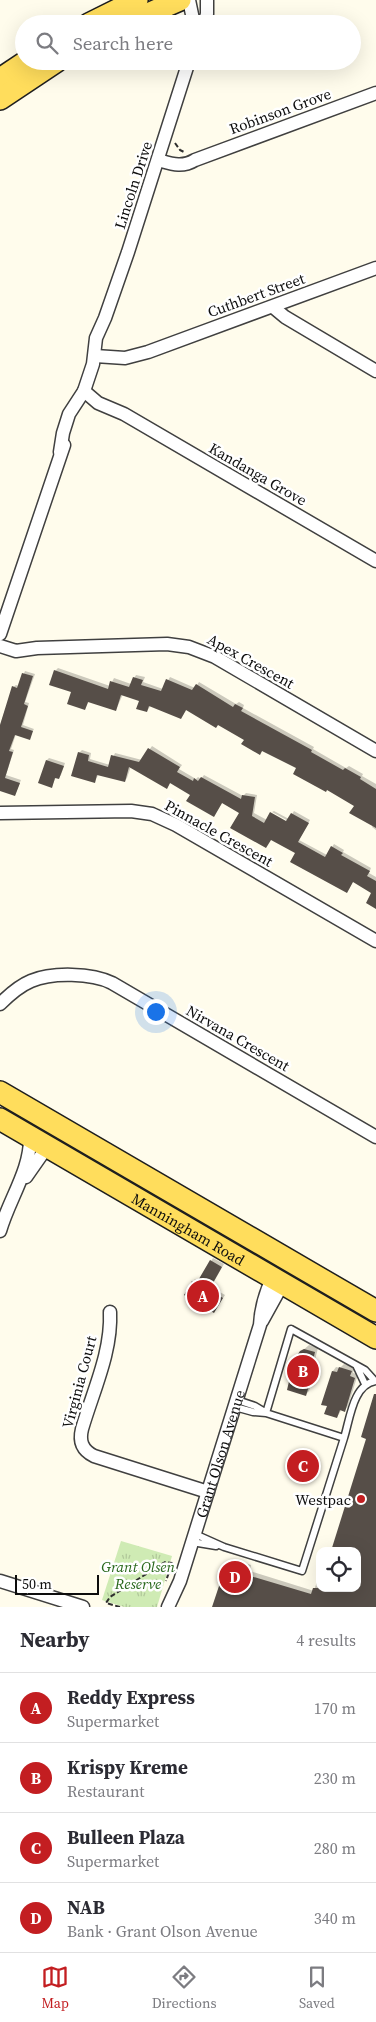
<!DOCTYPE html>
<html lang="en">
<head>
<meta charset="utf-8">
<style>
  :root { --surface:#fff; --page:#f7f7f7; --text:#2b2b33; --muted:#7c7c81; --line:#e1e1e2; --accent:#c31e21 }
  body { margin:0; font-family:"Source Serif 4",serif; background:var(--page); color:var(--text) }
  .controls { position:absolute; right:15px; bottom:15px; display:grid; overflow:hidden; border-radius:10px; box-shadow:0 5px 20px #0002 }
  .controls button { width:45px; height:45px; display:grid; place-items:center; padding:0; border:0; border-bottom:1px solid var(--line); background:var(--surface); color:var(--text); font:25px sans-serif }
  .scale { position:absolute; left:15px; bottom:12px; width:84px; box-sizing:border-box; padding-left:5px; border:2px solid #0d0d0d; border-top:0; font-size:14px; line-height:18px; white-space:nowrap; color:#0d0d0d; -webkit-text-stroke:4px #fff; paint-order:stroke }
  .you { position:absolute; left:155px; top:1011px; width:18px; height:18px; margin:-12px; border:4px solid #fff; border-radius:50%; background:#1a73e8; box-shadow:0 0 0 8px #1a73e833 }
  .badge { display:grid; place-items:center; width:32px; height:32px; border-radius:50%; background:var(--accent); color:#fff; font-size:16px; font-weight:700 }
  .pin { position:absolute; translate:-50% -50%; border:2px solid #fff; box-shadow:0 1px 5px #0006 }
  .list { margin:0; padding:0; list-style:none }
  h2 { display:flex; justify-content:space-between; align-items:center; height:65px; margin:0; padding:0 20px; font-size:21px }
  h2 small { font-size:16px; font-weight:400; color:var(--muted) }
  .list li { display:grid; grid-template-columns:32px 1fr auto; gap:15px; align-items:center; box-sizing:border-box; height:70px; padding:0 20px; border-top:1px solid var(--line) }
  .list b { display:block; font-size:19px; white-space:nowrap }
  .list p { margin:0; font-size:16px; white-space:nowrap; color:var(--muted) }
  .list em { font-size:16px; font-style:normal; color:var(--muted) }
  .icon { flex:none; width:28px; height:28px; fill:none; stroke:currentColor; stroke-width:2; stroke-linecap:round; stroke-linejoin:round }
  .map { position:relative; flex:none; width:376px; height:1607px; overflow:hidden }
  .search { position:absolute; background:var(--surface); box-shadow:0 5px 20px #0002; left:15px; right:15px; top:15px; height:55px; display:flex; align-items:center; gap:12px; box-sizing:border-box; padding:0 18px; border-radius:28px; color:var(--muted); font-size:19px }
  .sheet { height:345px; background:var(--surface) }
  nav { display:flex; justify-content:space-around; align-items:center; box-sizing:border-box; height:70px; border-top:1px solid var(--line); background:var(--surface); font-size:14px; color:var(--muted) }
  nav a { display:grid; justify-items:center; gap:2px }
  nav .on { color:var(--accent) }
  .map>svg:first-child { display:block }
  .park { fill:url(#park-tufts) }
  .shadow { fill:#0003 }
  .building { fill:#564e48 }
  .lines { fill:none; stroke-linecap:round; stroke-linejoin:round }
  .service-casing { stroke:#404040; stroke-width:9 }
  .minor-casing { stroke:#404040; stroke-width:15 }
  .primary-casing { stroke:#1e1e1e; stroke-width:24 }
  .path { stroke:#2f2f2f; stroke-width:2; stroke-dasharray:5 2.5; stroke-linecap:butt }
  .service { stroke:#fff; stroke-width:6 }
  .minor { stroke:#fff; stroke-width:12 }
  .primary { stroke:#ffdd5c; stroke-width:21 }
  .poi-dot { fill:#c31e21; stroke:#fff; stroke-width:2 }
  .labels { text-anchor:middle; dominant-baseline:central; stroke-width:5; stroke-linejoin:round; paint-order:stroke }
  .street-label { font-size:15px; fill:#0d0d0d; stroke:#fff }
  .poi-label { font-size:15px; fill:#0d0d0d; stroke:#fff; text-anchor:end }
  .park-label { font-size:15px; font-style:italic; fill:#27671a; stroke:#fff }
</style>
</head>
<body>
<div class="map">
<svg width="376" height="1607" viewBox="0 0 376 1607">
  <defs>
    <pattern id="park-tufts" width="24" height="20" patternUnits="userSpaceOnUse" patternTransform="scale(1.25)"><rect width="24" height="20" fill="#cfebb4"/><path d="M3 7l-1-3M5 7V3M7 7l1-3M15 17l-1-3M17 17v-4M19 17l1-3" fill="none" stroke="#b1c89a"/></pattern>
  </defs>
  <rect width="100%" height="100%" fill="#fffcec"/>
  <path class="park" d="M 121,1541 L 172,1556 L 157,1607 L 124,1607 L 102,1600 Z"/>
  <path class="shadow" d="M 58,668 L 110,686 L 114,678 L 131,684 L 136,675 L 145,677 L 143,682 L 163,689 L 170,677 L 195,688 L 199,682 L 236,704 L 239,702 L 244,705 L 243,708 L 314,747 L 313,749 L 346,768 L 349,766 L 363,774 L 362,776 L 376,784 L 376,830 L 372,827 L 373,825 L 355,805 L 298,768 L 263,750 L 260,753 L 245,739 L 218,724 L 187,709 L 183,715 L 151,705 L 147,711 L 140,700 L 123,694 L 116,710 L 89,701 L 85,709 L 55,671 Z
    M 25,671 L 35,674 L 25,702 L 29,703 L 23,725 L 34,729 L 29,738 L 16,734 L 11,749 L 14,750 L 6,775 L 21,780 L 15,795 L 0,790 L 0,725 L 13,687 L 16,685 L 19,686 Z
    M 152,746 L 182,765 L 179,769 L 196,779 L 198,777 L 201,779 L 204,775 L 243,796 L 246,793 L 257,795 L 254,813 L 267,820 L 291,826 L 292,823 L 272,812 L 274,811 L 289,819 L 294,811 L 310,820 L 299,840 L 327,855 L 334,844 L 344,850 L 343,852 L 371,868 L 369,873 L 376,877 L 376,906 L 373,893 L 353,881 L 349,889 L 241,813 L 223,802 L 214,815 L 192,794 L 171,782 L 167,787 L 131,766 L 127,778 L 125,781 L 99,774 L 94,782 L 79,753 L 82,750 L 91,753 L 90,759 L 110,765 L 115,753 L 142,760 Z
    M 49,758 L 65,763 L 61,775 L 59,778 L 56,777 L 52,786 L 47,760 Z
    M 213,1258 L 224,1264 L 211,1287 L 225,1295 L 216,1309 L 193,1282 L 195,1279 L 199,1281 Z
    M 309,1345 L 318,1348 L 315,1360 L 318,1361 L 309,1391 L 305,1395 L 301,1352 Z
    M 344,1364 L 355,1367 L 353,1373 L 358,1374 L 348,1406 L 345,1410 L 342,1409 L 337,1417 L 328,1406 L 333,1371 L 336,1367 L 340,1368 Z
    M 376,1401 L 376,1607 L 214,1607 L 228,1563 L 232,1559 L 251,1565 L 250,1571 L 314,1591 L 320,1571 L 320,1588 L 357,1588 L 368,1439 Z"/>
  <path class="building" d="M 54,670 L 108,689 L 110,681 L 129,687 L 133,677 L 143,680 L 141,685 L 161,691 L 166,679 L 192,690 L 196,684 L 233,707 L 235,704 L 243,708 L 241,711 L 312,750 L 311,752 L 343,770 L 345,768 L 361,777 L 360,779 L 376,789 L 376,828 L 349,813 L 354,806 L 327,790 L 326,792 L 293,774 L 296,768 L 262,751 L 260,755 L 241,744 L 244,740 L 218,725 L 216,728 L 186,710 L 181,719 L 149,706 L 147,712 L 136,709 L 139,701 L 121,695 L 116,711 L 88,702 L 85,710 L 67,704 L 71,692 L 49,685 Z
    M 22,673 L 33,676 L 24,704 L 28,706 L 21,727 L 33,731 L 30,740 L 15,735 L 9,751 L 13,752 L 5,778 L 20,783 L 15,796 L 0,791 L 0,725 L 12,686 L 17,688 Z
    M 148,748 L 180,767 L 177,772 L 193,781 L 194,778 L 198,781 L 201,777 L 241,799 L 242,795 L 255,797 L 252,816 L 264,823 L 270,812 L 286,821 L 291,813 L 309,823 L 298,842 L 325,857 L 331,846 L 343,853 L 341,855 L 370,871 L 367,876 L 376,881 L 376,909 L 366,903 L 371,893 L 353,882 L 347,893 L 290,862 L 295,853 L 271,840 L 266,848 L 230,828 L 239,813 L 222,803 L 214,817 L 186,801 L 190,795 L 170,783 L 167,789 L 129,767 L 125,782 L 97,775 L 95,783 L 71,776 L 78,752 L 89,755 L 88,761 L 108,767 L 111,755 L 139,762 Z
    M 46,760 L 64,766 L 59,779 L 55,778 L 52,788 L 38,783 Z
    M 210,1260 L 222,1267 L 209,1290 L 223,1298 L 214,1313 L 184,1295 L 192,1281 L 196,1284 Z
    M 304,1349 L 315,1352 L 312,1364 L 315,1365 L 306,1396 L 287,1390 L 294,1360 L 300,1351 Z
    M 339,1367 L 352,1371 L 350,1376 L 355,1378 L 345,1412 L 340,1410 L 337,1418 L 324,1414 L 327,1406 L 321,1405 L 332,1371 L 337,1372 Z
    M 374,1394 L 376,1394 L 376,1607 L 212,1607 L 227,1562 L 248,1569 L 247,1575 L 311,1594 L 313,1588 L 357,1588 L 357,1551 L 331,1551 L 366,1439 L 361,1437 Z"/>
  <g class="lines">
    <defs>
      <path id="service" d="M 357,1367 L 365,1384
        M 237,1400 L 255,1406 L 265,1412
        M 266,1413 L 291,1329 L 365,1370 L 375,1381
        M 344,1438 C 350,1419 353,1384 376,1381
        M 195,1534 L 224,1547 L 302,1571 L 344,1438 L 266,1413 L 253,1412 L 235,1407
        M 192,1542 L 216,1546"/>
      <g id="minor">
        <path d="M 189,0 L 194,24"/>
        <path d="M 204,24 L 207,14 L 207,0"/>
        <path d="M 158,160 C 172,164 182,168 195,160 L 376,93"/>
        <path d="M 273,307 L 285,317 L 376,371"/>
        <path d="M 95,356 L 125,358 L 148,352 L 376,268"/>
        <path d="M 84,391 L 98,403 L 124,414 L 376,561"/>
        <path d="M 60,452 L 63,433 L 69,414 L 84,391 L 93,364 L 96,338 L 105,318 L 128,252 L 189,61"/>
        <path d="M 0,634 L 64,445"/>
        <path d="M 0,646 L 16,651 L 37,648 L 167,644 L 189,647 L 215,657 L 376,751"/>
        <path d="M 0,813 L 131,811 L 152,814 L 176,825 L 376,941"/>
        <path d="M 0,1004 C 9,995 19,986 31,981 C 52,972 92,973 112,983 L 376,1137"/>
        <path d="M 26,1177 L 47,1147"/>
        <path d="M 0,1231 C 9,1199 31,1170 30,1136"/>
        <path d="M 110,1312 C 112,1352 93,1391 82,1429 C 79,1441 82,1450 94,1456 L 208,1492"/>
        <path d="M 262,1321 L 283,1283"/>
        <path d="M 0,1581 L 83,1607"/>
        <path id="s1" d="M 168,1607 L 180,1581 L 260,1325 C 261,1307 265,1293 273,1277"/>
      </g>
      <g id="primary">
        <path d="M 89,24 L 137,0"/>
        <path d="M 125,24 L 180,0"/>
        <path d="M 0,79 L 27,61"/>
        <path d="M 0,99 L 57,61"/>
        <path d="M 0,1092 L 376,1311"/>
        <path id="s2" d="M 0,1119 L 376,1338"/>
      </g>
    </defs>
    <use href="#service" class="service-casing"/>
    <use href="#minor" class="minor-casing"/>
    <use href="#primary" class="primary-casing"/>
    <path class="path" d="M 175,143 L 180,150 L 184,152
      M 120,1607 L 106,1603 L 110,1597 L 165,1562 L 172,1563 L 166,1581"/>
    <use href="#service" class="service"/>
    <use href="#minor" class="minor"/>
    <use href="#primary" class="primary"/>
  </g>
  <circle class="poi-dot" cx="361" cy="1499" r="5"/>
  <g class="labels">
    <g class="street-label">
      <text transform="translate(280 111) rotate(-20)">Robinson Grove</text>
      <text transform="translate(133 185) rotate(-72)">Lincoln Drive</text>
      <text transform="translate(256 295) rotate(-20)">Cuthbert Street</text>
      <text transform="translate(258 474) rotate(30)">Kandanga Grove</text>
      <text transform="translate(251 661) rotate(29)">Apex Crescent</text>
      <text transform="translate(219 833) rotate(29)">Pinnacle Crescent</text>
      <text transform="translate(238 1038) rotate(30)">Nirvana Crescent</text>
      <text stroke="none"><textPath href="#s2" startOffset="218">Manningham Road</textPath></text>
      <text transform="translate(79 1382) rotate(-75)">Virginia Court</text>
      <text stroke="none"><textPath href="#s1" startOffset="162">Grant Olson Avenue</textPath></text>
    </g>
    <g class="poi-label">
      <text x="351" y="1499">Westpac</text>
    </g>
    <g class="park-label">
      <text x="138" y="1566">Grant Olsen<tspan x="138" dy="17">Reserve</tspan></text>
    </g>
  </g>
</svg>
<div class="controls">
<button><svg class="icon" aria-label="locate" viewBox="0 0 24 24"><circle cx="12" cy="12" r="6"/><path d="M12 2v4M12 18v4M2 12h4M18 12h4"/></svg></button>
</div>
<div class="scale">50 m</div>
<div class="you"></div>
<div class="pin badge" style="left:203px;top:1296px">A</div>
<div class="pin badge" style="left:303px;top:1371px">B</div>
<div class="pin badge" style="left:303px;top:1466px">C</div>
<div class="pin badge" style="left:235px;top:1577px">D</div>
<div class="search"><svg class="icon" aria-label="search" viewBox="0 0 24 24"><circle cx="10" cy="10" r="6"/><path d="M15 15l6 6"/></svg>Search here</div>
</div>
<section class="sheet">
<h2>Nearby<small>4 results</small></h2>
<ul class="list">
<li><span class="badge">A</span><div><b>Reddy Express</b><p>Supermarket</p></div><em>170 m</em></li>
<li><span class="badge">B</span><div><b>Krispy Kreme</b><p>Restaurant</p></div><em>230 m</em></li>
<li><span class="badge">C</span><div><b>Bulleen Plaza</b><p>Supermarket</p></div><em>280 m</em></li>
<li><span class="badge">D</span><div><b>NAB</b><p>Bank · Grant Olson Avenue</p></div><em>340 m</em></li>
</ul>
</section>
<nav>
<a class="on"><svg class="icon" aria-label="map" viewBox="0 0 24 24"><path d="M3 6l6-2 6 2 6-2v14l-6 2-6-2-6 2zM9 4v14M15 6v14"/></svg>Map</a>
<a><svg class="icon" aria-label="directions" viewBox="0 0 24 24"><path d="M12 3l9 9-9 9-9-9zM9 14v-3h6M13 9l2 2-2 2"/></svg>Directions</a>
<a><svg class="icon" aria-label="saved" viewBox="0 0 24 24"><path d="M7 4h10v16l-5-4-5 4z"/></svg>Saved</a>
</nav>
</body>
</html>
